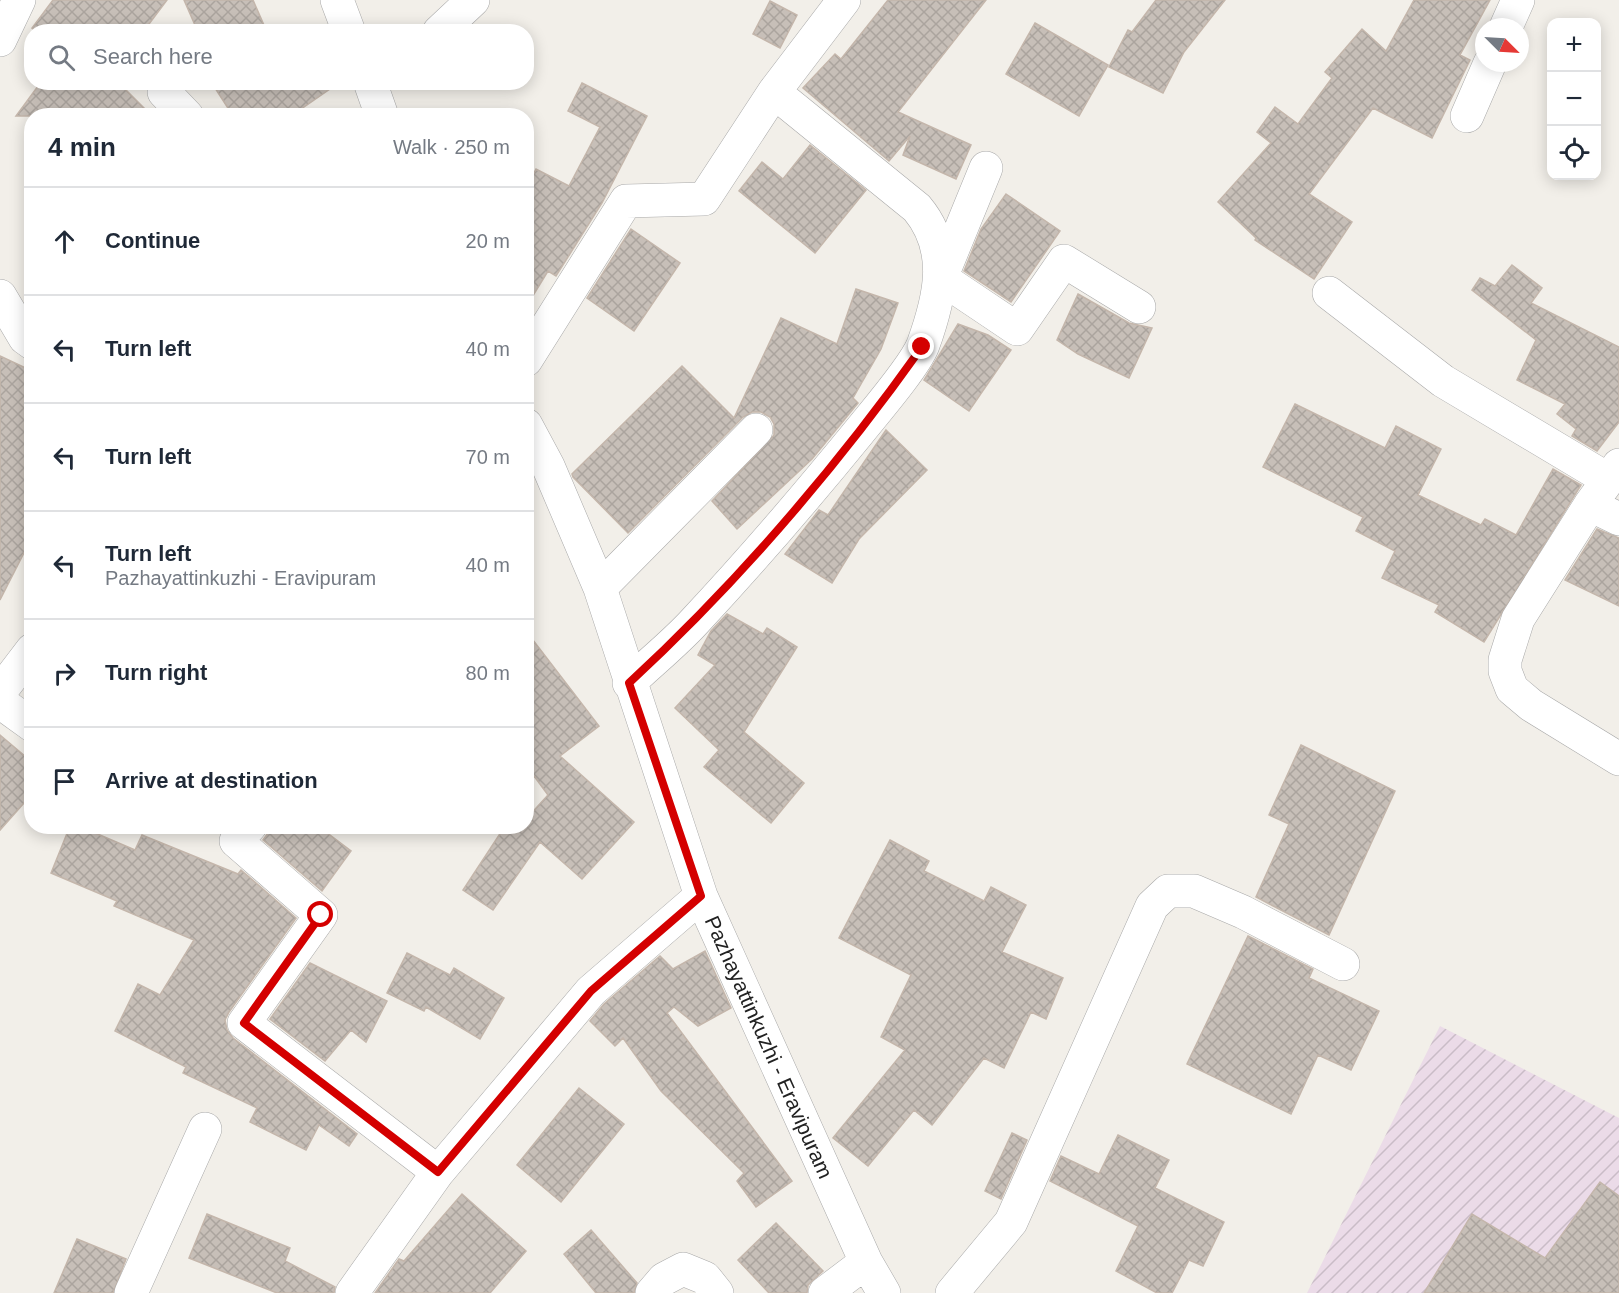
<!DOCTYPE html>
<html lang="en">
<head>
<meta charset="utf-8">
<style>
  :root { --surface:#fff; --page:#f2f2f3; --text:#1f2937; --muted:#747a83; --line:#e0e1e3 }
  body { margin:0; font-family:Helvetica,sans-serif; background:var(--page); color:var(--text) }
  .controls { position:absolute; right:18px; top:18px; display:grid; overflow:hidden; border-radius:12px; box-shadow:0 3px 15px #0003 }
  .controls button { width:54px; height:54px; display:grid; place-items:center; padding:0; border:0; border-bottom:2px solid var(--line); background:var(--surface); color:var(--text); font:30px sans-serif }
  .compass { position:absolute; left:1475px; top:18px; width:54px; height:54px; border-radius:50%; background:var(--surface); box-shadow:0 3px 15px #0003; rotate:114deg }
  .stop { position:absolute; width:18px; height:18px; margin:-14px; border:4px solid #d40000; border-radius:50%; background:#fff }
  .stop.end { background:#d40000; border-color:#fff; box-shadow:0 2px 6px #0008 }
  .list { margin:0; padding:0; list-style:none }
  h2 { display:flex; justify-content:space-between; align-items:center; height:78px; margin:0; padding:0 24px; font-size:26px }
  h2 small { font-size:20px; font-weight:400; color:var(--muted) }
  .list li { display:grid; grid-template-columns:39px 1fr auto; gap:18px; align-items:center; box-sizing:border-box; height:108px; padding:0 24px; border-top:2px solid var(--line) }
  .list b { display:block; font-size:22px; white-space:nowrap }
  .list p { margin:0; font-size:20px; white-space:nowrap; color:var(--muted) }
  .list em { font-size:20px; font-style:normal; color:var(--muted) }
  .icon { flex:none; width:33px; height:33px; fill:none; stroke:currentColor; stroke-width:2; stroke-linecap:round; stroke-linejoin:round }
  .map { position:relative; flex:none; width:1619px; height:1293px; overflow:hidden }
  .search { position:absolute; background:var(--surface); box-shadow:0 3px 15px #0003; left:24px; top:24px; width:510px; height:66px; display:flex; align-items:center; gap:15px; box-sizing:border-box; padding:0 21px; border-radius:24px; color:var(--muted); font-size:22px }
  .panel { position:absolute; background:var(--surface); box-shadow:0 3px 15px #0003; left:24px; top:108px; width:510px; height:726px; border-radius:24px }
  .map>svg:first-child { display:block }
  .industrial { fill:url(#industrial-furrows) }
  .building { fill:url(#building-cross-hatch); stroke:#c4b6ab; stroke-width:1.5 }
  .lines { fill:none; stroke-linecap:round; stroke-linejoin:round }
  .minor-casing { stroke:#a9a9a9; stroke-width:34 }
  .minor { stroke:#fff; stroke-width:33 }
  .route { stroke:#d40000; stroke-width:8 }
  .labels { text-anchor:middle; dominant-baseline:central; stroke-width:4.5; stroke-linejoin:round; paint-order:stroke }
  .street-label { font-size:21px; fill:#222; stroke:#fff }
</style>
</head>
<body>
<div class="map">
<svg width="1619" height="1293" viewBox="0 0 1619 1293">
  <defs>
    <pattern id="industrial-furrows" width="10" height="10" patternUnits="userSpaceOnUse" patternTransform="scale(1.5)"><rect width="10" height="10" fill="#ebdbe8"/><path d="M-1 1l2-2M0 10L10 0M9 11l2-2" fill="none" stroke="#c9bcc7"/></pattern>
    <pattern id="building-cross-hatch" width="8" height="8" patternUnits="userSpaceOnUse" patternTransform="scale(1.5)"><rect width="8" height="8" fill="#c7bfb8"/><path d="M0 0l8 8M0 8l8-8" fill="none" stroke="#aba49e"/></pattern>
  </defs>
  <rect width="100%" height="100%" fill="#f2efe9"/>
  <path class="industrial" d="M 1440,1026 L 1619,1118 L 1619,1293 L 1307,1293 Z"/>
  <path class="building" d="M 53,0 L 167,0 L 143,32 L 37,32 L 32,28 Z
    M 184,0 L 253,0 L 267,32 L 198,32 Z
    M 888,0 L 986,0 L 898,112 L 971,145 L 956,179 L 903,155 L 910,136 L 889,161 L 803,88 L 835,54 L 841,59 Z
    M 1156,0 L 1225,0 L 1184,52 L 1163,93 L 1109,67 L 1128,30 L 1132,32 Z
    M 1414,0 L 1490,0 L 1460,55 L 1470,60 L 1432,138 L 1373,108 L 1309,194 L 1352,222 L 1314,279 L 1255,240 L 1256,238 L 1218,202 L 1271,143 L 1257,132 L 1275,107 L 1298,124 L 1332,78 L 1325,72 L 1362,29 L 1386,51 Z
    M 770,1 L 797,15 L 780,48 L 753,34 Z
    M 1035,23 L 1108,65 L 1079,116 L 1006,74 Z
    M 41,82 L 118,82 L 152,116 L 16,116 Z
    M 224,82 L 340,82 L 291,116 L 233,116 L 215,88 Z
    M 582,83 L 647,116 L 602,203 L 556,276 L 548,271 L 526,307 L 526,189 L 536,169 L 569,186 L 600,127 L 568,111 Z
    M 810,145 L 866,190 L 815,253 L 739,191 L 762,162 L 783,179 Z
    M 1006,194 L 1060,231 L 1011,302 L 964,271 L 981,229 Z
    M 631,229 L 680,263 L 634,331 L 587,298 Z
    M 1512,265 L 1542,288 L 1531,303 L 1619,347 L 1619,422 L 1597,451 L 1572,436 L 1576,429 L 1557,414 L 1565,404 L 1517,380 L 1536,340 L 1472,290 L 1480,278 L 1495,286 Z
    M 856,289 L 898,303 L 881,349 L 853,398 L 858,403 L 812,459 L 737,529 L 712,501 L 774,435 L 774,424 L 770,417 L 761,412 L 752,412 L 743,417 L 628,533 L 573,477 L 572,474 L 682,366 L 734,418 L 781,318 L 837,344 Z
    M 1078,294 L 1129,323 L 1152,328 L 1129,378 L 1078,354 L 1057,340 Z
    M 958,324 L 988,335 L 1011,350 L 969,411 L 924,380 Z
    M 0,356 L 32,371 L 32,537 L 0,600 Z
    M 1295,404 L 1385,448 L 1396,426 L 1441,449 L 1418,495 L 1481,525 L 1485,519 L 1516,535 L 1553,469 L 1581,485 L 1484,642 L 1435,612 L 1439,605 L 1382,578 L 1395,551 L 1356,531 L 1363,517 L 1263,467 Z
    M 886,430 L 927,470 L 859,539 L 832,583 L 785,554 L 819,510 L 828,515 Z
    M 1597,529 L 1619,538 L 1619,606 L 1565,580 Z
    M 727,614 L 763,634 L 767,628 L 797,647 L 744,732 L 804,783 L 771,823 L 704,767 L 719,750 L 675,708 L 715,665 L 698,655 L 711,631 Z
    M 526,631 L 599,726 L 560,756 L 634,822 L 582,879 L 540,842 L 493,910 L 463,890 L 505,826 L 526,826 L 526,819 L 548,795 L 534,776 L 526,781 Z
    M 0,735 L 32,762 L 32,794 L 0,830 Z
    M 1301,745 L 1395,791 L 1329,935 L 1256,897 L 1289,824 L 1269,815 Z
    M 70,826 L 79,826 L 135,850 L 142,835 L 238,874 L 241,870 L 296,918 L 229,1012 L 225,1020 L 227,1030 L 233,1038 L 357,1134 L 349,1146 L 319,1125 L 306,1150 L 250,1122 L 257,1108 L 183,1073 L 186,1067 L 115,1031 L 138,984 L 160,995 L 194,940 L 114,906 L 117,901 L 51,873 Z
    M 273,826 L 318,826 L 351,851 L 322,891 L 263,840 Z
    M 890,840 L 929,861 L 924,871 L 984,901 L 991,887 L 1026,905 L 1002,952 L 1063,978 L 1046,1019 L 1031,1012 L 1004,1068 L 984,1058 L 932,1125 L 914,1110 L 868,1166 L 833,1138 L 905,1050 L 881,1037 L 911,975 L 839,938 Z
    M 1248,936 L 1313,969 L 1309,978 L 1379,1011 L 1351,1070 L 1318,1055 L 1291,1114 L 1187,1064 Z
    M 705,951 L 731,1008 L 698,1026 L 674,1007 L 667,1013 L 792,1181 L 756,1207 L 737,1181 L 744,1173 L 661,1091 L 623,1038 L 615,1046 L 590,1021 L 604,1004 L 660,956 L 673,969 Z
    M 407,953 L 450,975 L 454,968 L 504,998 L 480,1039 L 426,1007 L 424,1011 L 387,993 Z
    M 310,963 L 387,1001 L 366,1042 L 351,1030 L 325,1061 L 270,1019 Z
    M 579,1088 L 624,1124 L 561,1202 L 517,1165 Z
    M 1012,1133 L 1027,1140 L 1001,1199 L 985,1191 Z
    M 1118,1135 L 1169,1160 L 1155,1188 L 1224,1222 L 1203,1266 L 1189,1260 L 1172,1293 L 1157,1293 L 1116,1271 L 1138,1226 L 1050,1181 L 1061,1156 L 1099,1174 Z
    M 1600,1182 L 1619,1196 L 1619,1293 L 1424,1293 L 1472,1214 L 1545,1258 Z
    M 462,1194 L 526,1251 L 490,1293 L 375,1293 L 399,1259 L 404,1261 Z
    M 207,1214 L 290,1248 L 285,1261 L 335,1287 L 334,1293 L 277,1293 L 189,1258 Z
    M 776,1223 L 823,1271 L 808,1285 L 807,1293 L 769,1293 L 738,1260 Z
    M 591,1230 L 637,1283 L 634,1293 L 596,1293 L 564,1254 Z
    M 77,1239 L 126,1259 L 113,1293 L 54,1293 Z"/>
  <g class="lines">
    <defs>
      <path id="minor" d="M 337,0 L 349,32
        M 1506,27 L 1518,0
        M 439,32 L 473,0
        M 0,40 L 19,0
        M 370,82 L 382,116
        M 164,92 L 187,116
        M 1467,116 L 1490,63
        M 986,168 L 941,278 L 1017,329 L 1064,261 L 1139,307
        M 1329,293 L 1443,381 L 1609,480
        M 0,296 L 25,338 L 32,343
        M 526,360 L 626,201 L 704,199 L 774,92
        M 526,425 L 548,466 L 600,588 L 701,896 L 866,1262 L 884,1293
        M 1619,465 L 1590,505 L 1518,619 L 1505,660 L 1505,671 L 1512,689 L 1531,705 L 1619,759
        M 1590,505 L 1619,519
        M 600,588 L 756,430
        M 629,683 C 651,662 675,643 695,621 C 752,560 806,497 859,432 C 875,412 914,367 923,345 C 940,298 952,250 917,208 L 774,92 L 844,0
        M 0,692 L 32,650
        M 0,702 L 32,725
        M 250,826 L 236,841 L 321,915 L 244,1023 L 438,1172
        M 131,1293 L 205,1129
        M 352,1293 L 438,1172 L 591,991 L 701,896
        M 652,1293 L 664,1279 L 683,1269 L 705,1278 L 717,1293
        M 825,1293 L 866,1262
        M 952,1293 L 1011,1222 L 1152,906 L 1168,891 L 1194,891 L 1243,912 L 1343,964"/>
    </defs>
    <use href="#minor" class="minor-casing"/>
    <use href="#minor" class="minor"/>
  </g>
  <g class="lines">
    <path class="route" d="M 321,915 L 244,1023 L 438,1172 L 591,991 L 701,896 L 629,683 C 738,582 836,468 922,347"/>
  </g>
  <g class="labels">
    <g class="street-label">
      <text transform="translate(769 1047) rotate(66)">Pazhayattinkuzhi - Eravipuram</text>
    </g>
  </g>
</svg>
<div class="controls">
<button>+</button>
<button>−</button>
<button><svg class="icon" aria-label="locate" viewBox="0 0 24 24"><circle cx="12" cy="12" r="6"/><path d="M12 2v4M12 18v4M2 12h4M18 12h4"/></svg></button>
</div>
<svg class="compass" viewBox="-18 -18 36 36"><path d="M0-13l5 13h-10z" fill="#e53935"/><path d="M0 13l5-13h-10z" fill="#747a83"/></svg>
<div class="stop" style="left:321px;top:915px"></div>
<div class="stop end" style="left:922px;top:347px"></div>
<div class="search"><svg class="icon" aria-label="search" viewBox="0 0 24 24"><circle cx="10" cy="10" r="6"/><path d="M15 15l6 6"/></svg>Search here</div>
<section class="panel">
<h2>4 min<small>Walk · 250 m</small></h2>
<ul class="list">
<li><svg class="icon" aria-label="ahead" viewBox="0 0 24 24"><path d="M12 20V5M6 11l6-6 6 6"/></svg><div><b>Continue</b></div><em>20 m</em></li>
<li><svg class="icon" aria-label="left" viewBox="0 0 24 24"><path d="M17 20v-9H6M10 6l-5 5 5 5"/></svg><div><b>Turn left</b></div><em>40 m</em></li>
<li><svg class="icon" aria-label="left" viewBox="0 0 24 24"><path d="M17 20v-9H6M10 6l-5 5 5 5"/></svg><div><b>Turn left</b></div><em>70 m</em></li>
<li><svg class="icon" aria-label="left" viewBox="0 0 24 24"><path d="M17 20v-9H6M10 6l-5 5 5 5"/></svg><div><b>Turn left</b><p>Pazhayattinkuzhi - Eravipuram</p></div><em>40 m</em></li>
<li><svg class="icon" aria-label="right" viewBox="0 0 24 24"><path d="M7 20v-9h11M14 6l5 5-5 5"/></svg><div><b>Turn right</b></div><em>80 m</em></li>
<li><svg class="icon" aria-label="arrive" viewBox="0 0 24 24"><path d="M6 21V4h12l-3 4 3 4H6"/></svg><div><b>Arrive at destination</b></div></li>
</ul>
</section>
</div>
</body>
</html>
